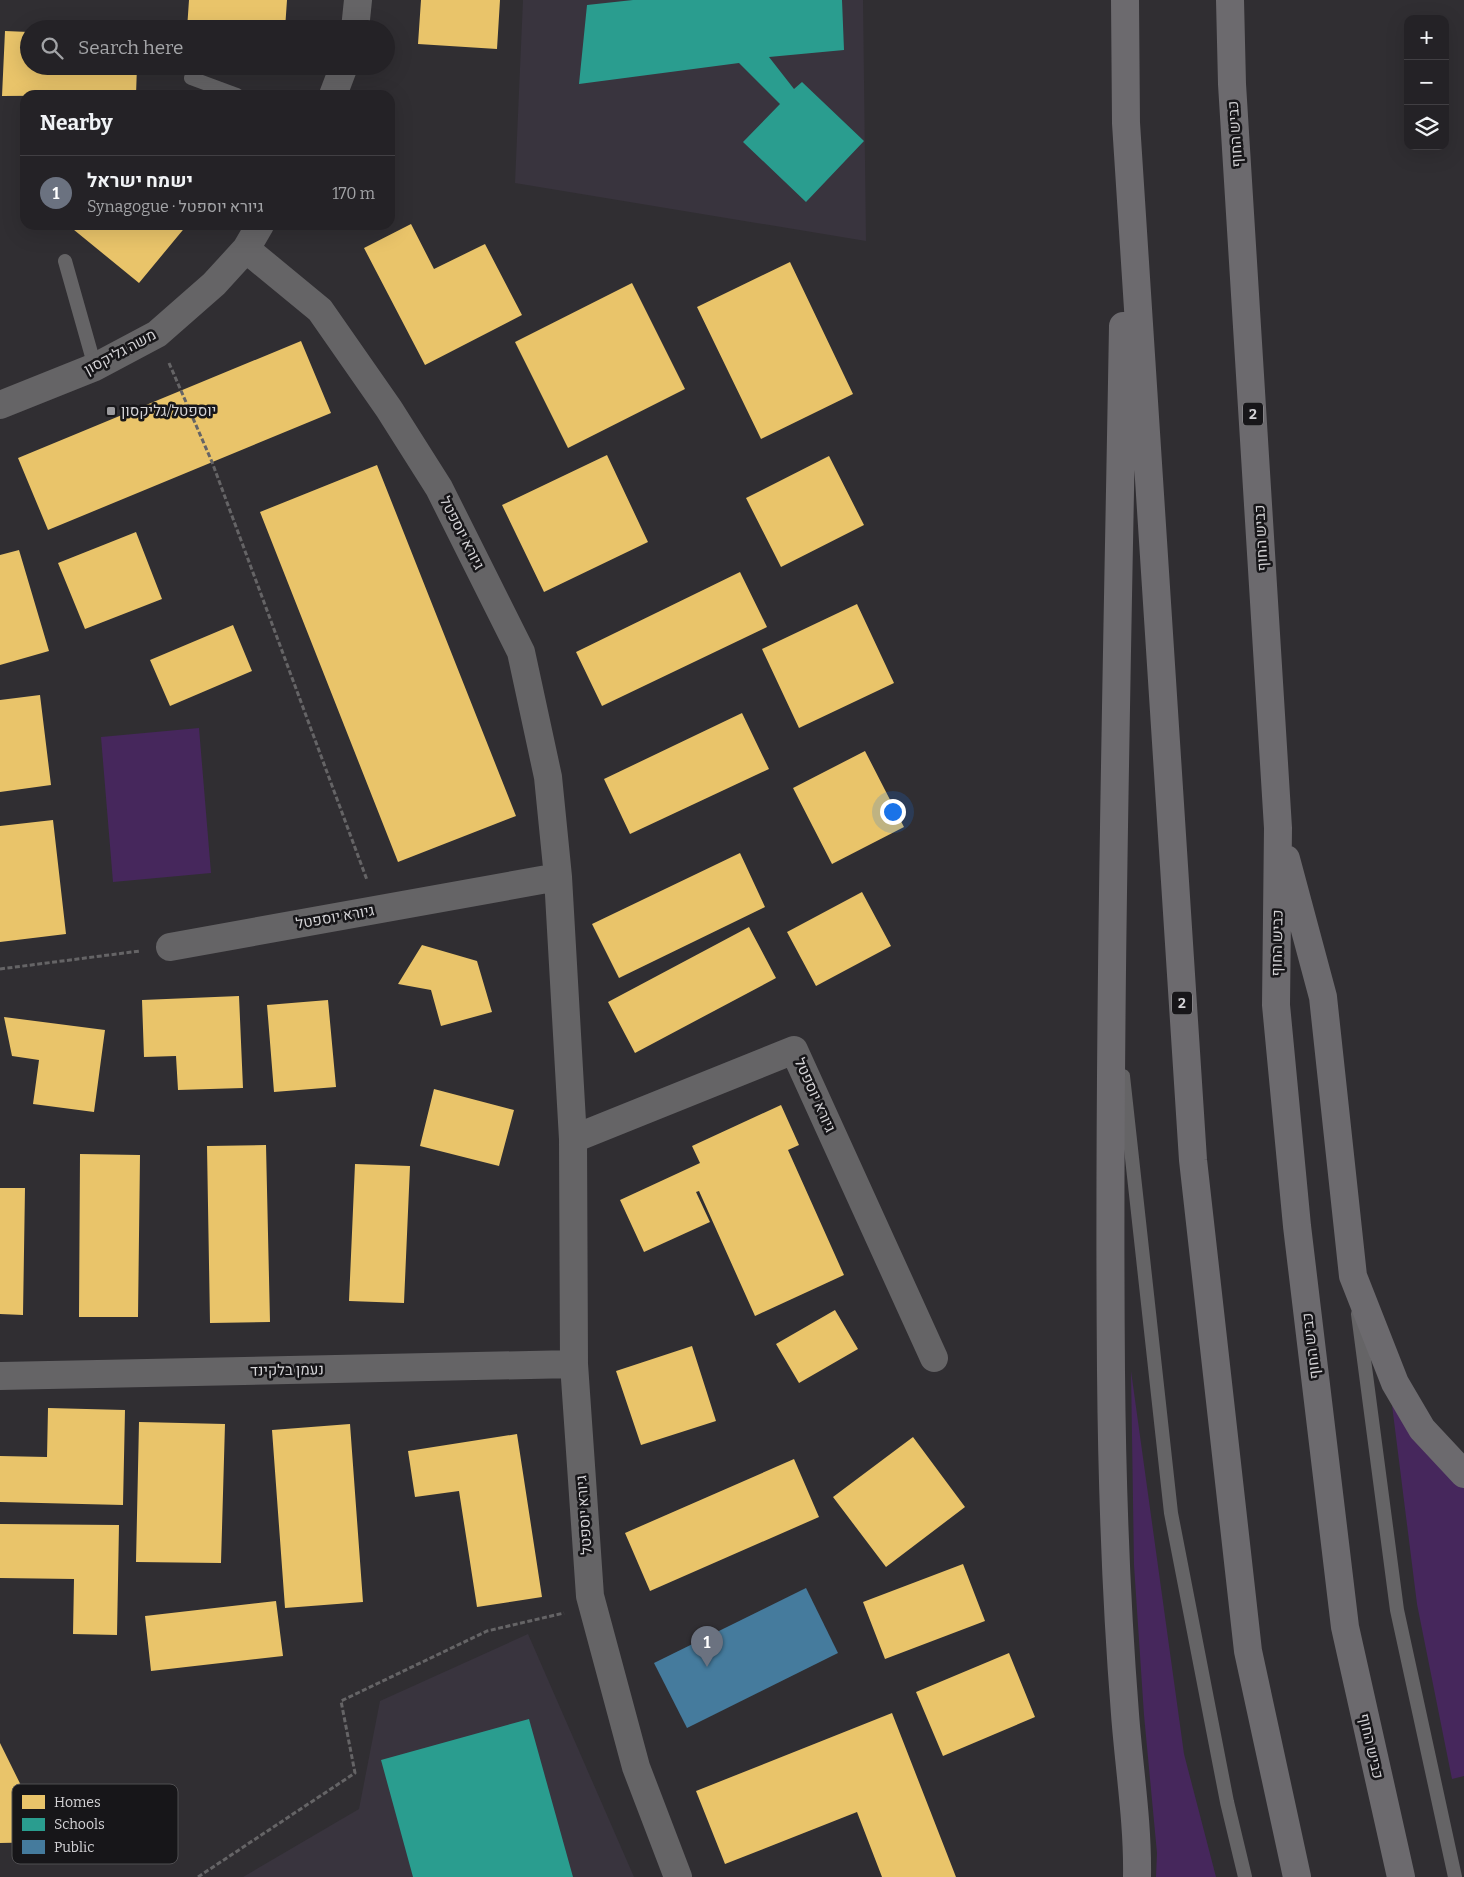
<!DOCTYPE html>
<html lang="en">
<head>
<meta charset="utf-8">
<style>
  :root { --surface:#242226; --page:#302f32; --text:#f1f3f6; --muted:#a3a4a7; --line:#413f43; --accent:#9a999c }
  body { margin:0; font-family:Bitter,Heebo,serif; background:var(--page); color:var(--text) }
  .controls { position:absolute; right:15px; top:15px; display:grid; overflow:hidden; border-radius:10px; box-shadow:0 5px 20px #0002 }
  .controls button { width:45px; height:45px; display:grid; place-items:center; padding:0; border:0; border-bottom:1px solid var(--line); background:var(--surface); color:var(--text); font:25px sans-serif }
  .you { position:absolute; left:892px; top:811px; width:18px; height:18px; margin:-12px; border:4px solid #fff; border-radius:50%; background:#1a73e8; box-shadow:0 0 0 8px #1a73e833 }
  .badge { display:grid; place-items:center; width:32px; height:32px; border-radius:50%; background:var(--accent); color:#fff; font-size:16px; font-weight:700 }
  .pin { position:absolute; translate:-50% -41px; filter:drop-shadow(0 1px 2px #0008) }
  .pin::after { content:''; position:absolute; top:26px; width:18px; height:15px; background:inherit; clip-path:polygon(0 0,100% 0,50% 100%) }
  .list { margin:0; padding:0; list-style:none }
  h2 { display:flex; justify-content:space-between; align-items:center; height:65px; margin:0; padding:0 20px; font-size:21px }
  h2 small { font-size:16px; font-weight:400; color:var(--muted) }
  .list li { display:grid; grid-template-columns:32px 1fr auto; gap:15px; align-items:center; box-sizing:border-box; height:75px; padding:0 20px; border-top:1px solid var(--line) }
  .list b { display:block; font-size:19px; white-space:nowrap }
  .list p { margin:0; font-size:16px; white-space:nowrap; color:var(--muted) }
  .list em { font-size:16px; font-style:normal; color:var(--muted) }
  .icon { flex:none; width:28px; height:28px; fill:none; stroke:currentColor; stroke-width:2; stroke-linecap:round; stroke-linejoin:round }
  .map { position:relative; flex:none; width:1464px; height:1877px; overflow:hidden }
  .search { position:absolute; background:var(--surface); box-shadow:0 5px 20px #0002; left:20px; top:20px; width:375px; height:55px; display:flex; align-items:center; gap:12px; box-sizing:border-box; padding:0 18px; border-radius:28px; color:var(--muted); font-size:19px }
  .panel { position:absolute; background:var(--surface); box-shadow:0 5px 20px #0002; left:20px; top:90px; width:375px; height:140px; border-radius:15px }
  .map>svg:first-child { display:block }
  .built { fill:#39343e }
  .green { fill:#46275c }
  .homes { fill:#e9c46a }
  .schools { fill:#2a9d8f }
  .public { fill:#457b9d }
  .lines { fill:none; stroke-linecap:round; stroke-linejoin:round }
  .path { stroke:#656466; stroke-width:3; stroke-dasharray:5 2.5; stroke-linecap:butt }
  .service { stroke:#656466; stroke-width:14 }
  .minor { stroke:#656466; stroke-width:28 }
  .motorway { stroke:#6c6a6e; stroke-width:28 }
  .poi-dot { fill:#9a999c; stroke:#171619; stroke-width:2 }
  .labels { text-anchor:middle; dominant-baseline:central; stroke-width:5; stroke-linejoin:round; paint-order:stroke }
  .shield { fill:#171619; stroke:#9b9a9d; stroke-width:1 }
  .shield-label { font-size:14px; font-weight:bold; fill:#d3d2d5 }
  .street-label { font-size:15px; fill:#d3d2d5; stroke:#171619 }
  .poi-label { font-size:15px; fill:#d3d2d5; stroke:#171619; text-anchor:start }
  .key { fill:#171619; stroke:#4f4e51; stroke-width:1 }
  .key-label { font-size:14px; fill:#d3d2d5 }
</style>
</head>
<body>
<div class="map">
<svg width="1464" height="1877" viewBox="0 0 1464 1877">
  <rect width="100%" height="100%" fill="#302e32"/>
  <path class="built" d="M 523,0 L 863,0 L 866,241 L 515,183 Z
    M 528,1634 L 634,1877 L 243,1877 L 359,1809 L 380,1701 Z"/>
  <path class="green" d="M 199,728 L 211,873 L 113,882 L 101,737 Z
    M 1131,1371 L 1184,1754 L 1216,1877 L 1156,1877 L 1157,1853 L 1144,1715 L 1134,1565 Z
    M 1392,1405 L 1414,1435 L 1464,1486 L 1464,1776 L 1452,1779 L 1417,1604 Z"/>
  <path class="homes" d="M 189,0 L 287,0 L 285,29 L 187,29 Z
    M 421,0 L 500,0 L 497,49 L 418,44 Z
    M 5,31 L 29,32 L 29,66 L 137,66 L 136,95 L 2,96 Z
    M 411,224 L 434,269 L 485,244 L 522,315 L 425,365 L 364,248 Z
    M 68,225 L 187,225 L 139,283 Z
    M 790,262 L 853,394 L 761,439 L 697,307 Z
    M 632,283 L 685,389 L 568,448 L 515,342 Z
    M 301,341 L 331,413 L 48,530 L 18,458 Z
    M 607,455 L 648,542 L 544,592 L 502,505 Z
    M 829,456 L 864,525 L 781,567 L 746,498 Z
    M 377,465 L 516,816 L 398,862 L 260,512 Z
    M 136,532 L 162,599 L 85,629 L 58,563 Z
    M 19,550 L 49,651 L 0,665 L 0,555 Z
    M 740,572 L 767,627 L 602,706 L 576,652 Z
    M 857,604 L 894,683 L 799,728 L 762,649 Z
    M 233,625 L 252,671 L 170,706 L 150,660 Z
    M 40,695 L 51,785 L 0,792 L 0,700 Z
    M 742,713 L 769,769 L 630,834 L 604,779 Z
    M 865,751 L 904,827 L 832,864 L 793,788 Z
    M 53,820 L 66,934 L 0,942 L 0,826 Z
    M 740,853 L 765,907 L 619,978 L 592,924 Z
    M 862,892 L 891,946 L 816,986 L 787,932 Z
    M 749,927 L 776,978 L 635,1053 L 608,1002 Z
    M 422,945 L 477,961 L 492,1012 L 441,1026 L 431,990 L 398,984 Z
    M 239,996 L 243,1088 L 178,1090 L 176,1056 L 144,1057 L 142,1000 Z
    M 328,1000 L 336,1087 L 274,1092 L 267,1005 Z
    M 4,1017 L 105,1030 L 94,1112 L 33,1104 L 39,1060 L 12,1056 Z
    M 434,1089 L 514,1110 L 499,1166 L 420,1146 Z
    M 781,1105 L 799,1145 L 788,1150 L 844,1275 L 755,1316 L 699,1191 L 696,1192 L 710,1222 L 644,1252 L 620,1200 L 700,1163 L 692,1146 Z
    M 266,1145 L 270,1322 L 210,1323 L 207,1146 Z
    M 80,1154 L 140,1155 L 138,1317 L 79,1317 Z
    M 355,1164 L 410,1166 L 404,1303 L 349,1301 Z
    M 0,1188 L 25,1188 L 23,1315 L 0,1314 Z
    M 835,1310 L 858,1349 L 799,1383 L 776,1344 Z
    M 692,1346 L 716,1421 L 641,1445 L 616,1371 Z
    M 48,1408 L 125,1410 L 123,1505 L 0,1502 L 0,1456 L 47,1457 Z
    M 139,1422 L 225,1424 L 221,1563 L 136,1562 Z
    M 350,1424 L 363,1602 L 285,1608 L 272,1430 Z
    M 517,1434 L 542,1597 L 477,1607 L 459,1491 L 415,1497 L 408,1451 Z
    M 913,1437 L 965,1507 L 886,1567 L 833,1497 Z
    M 794,1459 L 819,1517 L 650,1591 L 625,1533 Z
    M 0,1524 L 119,1525 L 117,1635 L 73,1634 L 74,1579 L 0,1578 Z
    M 963,1564 L 985,1621 L 885,1659 L 863,1602 Z
    M 276,1601 L 283,1656 L 151,1671 L 145,1616 Z
    M 1009,1653 L 1035,1717 L 943,1756 L 916,1692 Z
    M 892,1713 L 956,1877 L 882,1877 L 857,1812 L 725,1864 L 696,1791 Z
    M 0,1743 L 49,1842 L 0,1843 Z"/>
  <path class="schools" d="M 633,0 L 842,0 L 844,50 L 769,57 L 794,89 L 802,82 L 864,141 L 806,202 L 743,142 L 780,104 L 739,63 L 579,84 L 587,5 Z
    M 529,1719 L 573,1877 L 413,1877 L 381,1760 Z"/>
  <path class="public" d="M 806,1588 L 838,1653 L 687,1728 L 654,1663 Z"/>
  <g class="lines">
    <path class="path" d="M 169,363 L 212,462 L 367,880
      M 0,969 L 140,951
      M 198,1877 L 355,1773 L 341,1701 L 487,1631 L 564,1613"/>
    <path class="service" d="M 191,78 L 237,95
      M 65,261 L 95,367
      M 1123,1076 L 1171,1513 L 1227,1802 L 1245,1877
      M 1358,1314 L 1397,1610 L 1455,1877"/>
    <path class="minor" d="M 355,29 L 358,0
      M 333,95 L 344,66
      M 246,249 L 320,310 L 389,409 L 439,488 L 521,652 L 548,777 L 558,877 L 573,1139 L 574,1364 L 590,1596 L 636,1767 L 678,1877
      M 0,405 L 95,367 L 157,334 L 214,284 L 246,249 L 260,225
      M 170,947 L 558,877
      M 573,1139 L 794,1050 L 934,1358
      M 0,1376 L 574,1364"/>
    <path class="motorway" d="M 1125,0 L 1126,123 L 1193,1160 L 1248,1651 L 1297,1877
      M 1230,0 L 1232,84 L 1278,828 L 1276,1005 L 1297,1226 L 1345,1627 L 1401,1877
      M 1123,326 C 1117,675 1108,1023 1111,1371 C 1112,1486 1116,1600 1125,1714 C 1129,1768 1138,1823 1137,1877
      M 1286,859 L 1323,997 L 1353,1276 L 1395,1383 L 1422,1429 L 1464,1474"/>
  </g>
  <rect class="poi-dot" x="106" y="406" width="10" height="10" rx="2.5"/>
  <g class="labels">
    <g class="shield">
      <rect x="1243" y="402.5" width="20" height="23" rx="4"/>
      <rect x="1172" y="991.5" width="20" height="23" rx="4"/>
    </g>
    <g class="shield-label">
      <text x="1253" y="414">2</text>
      <text x="1182" y="1003">2</text>
    </g>
    <g class="street-label">
      <text transform="translate(1235 134) rotate(-94)">כביש החוף</text>
      <text transform="translate(120 352) rotate(-28)">משה גליקסון</text>
      <text transform="translate(462 533) rotate(63)">גיורא יוספטל</text>
      <text transform="translate(1261 538) rotate(-93)">כביש החוף</text>
      <text transform="translate(335 917) rotate(-10)">גיורא יוספטל</text>
      <text transform="translate(1277 943) rotate(-89)">כביש החוף</text>
      <text transform="translate(815 1095) rotate(66)">גיורא יוספטל</text>
      <text transform="translate(1311 1346) rotate(-97)">כביש החוף</text>
      <text transform="translate(287 1370) rotate(-1)">נעמן בלקינד</text>
      <text transform="translate(584 1515) rotate(-94)">גיורא יוספטל</text>
      <text transform="translate(1371 1746) rotate(77)">כביש החוף</text>
    </g>
    <g class="poi-label">
      <text x="121" y="411">יוספטל/גליקסון</text>
    </g>
  </g>
  <rect x="12" y="1784" width="166" height="80" rx="8" class="key"/>
  <rect x="22" y="1795" width="23" height="14" fill="#e9c46a"/>
  <rect x="22" y="1818" width="23" height="13" fill="#2a9d8f"/>
  <rect x="22" y="1840" width="23" height="14" fill="#457b9d"/>
  <g class="key-label">
    <text x="54" y="1807">Homes</text>
    <text x="54" y="1829">Schools</text>
    <text x="54" y="1852">Public</text>
  </g>
</svg>
<div class="controls">
<button>+</button>
<button>−</button>
<button><svg class="icon" aria-label="layers" viewBox="0 0 24 24"><path d="M12 4l9 5-9 5-9-5zM3 14l9 5 9-5"/></svg></button>
</div>
<div class="you"></div>
<div class="pin badge" style="left:707px;top:1667px;background:#6b7280">1</div>
<div class="search"><svg class="icon" aria-label="search" viewBox="0 0 24 24"><circle cx="10" cy="10" r="6"/><path d="M15 15l6 6"/></svg>Search here</div>
<section class="panel">
<h2>Nearby<small></small></h2>
<ul class="list">
<li><span class="badge" style="background:#6b7280">1</span><div><b>ישמח ישראל</b><p>Synagogue · גיורא יוספטל</p></div><em>170 m</em></li>
</ul>
</section>
</div>
</body>
</html>
